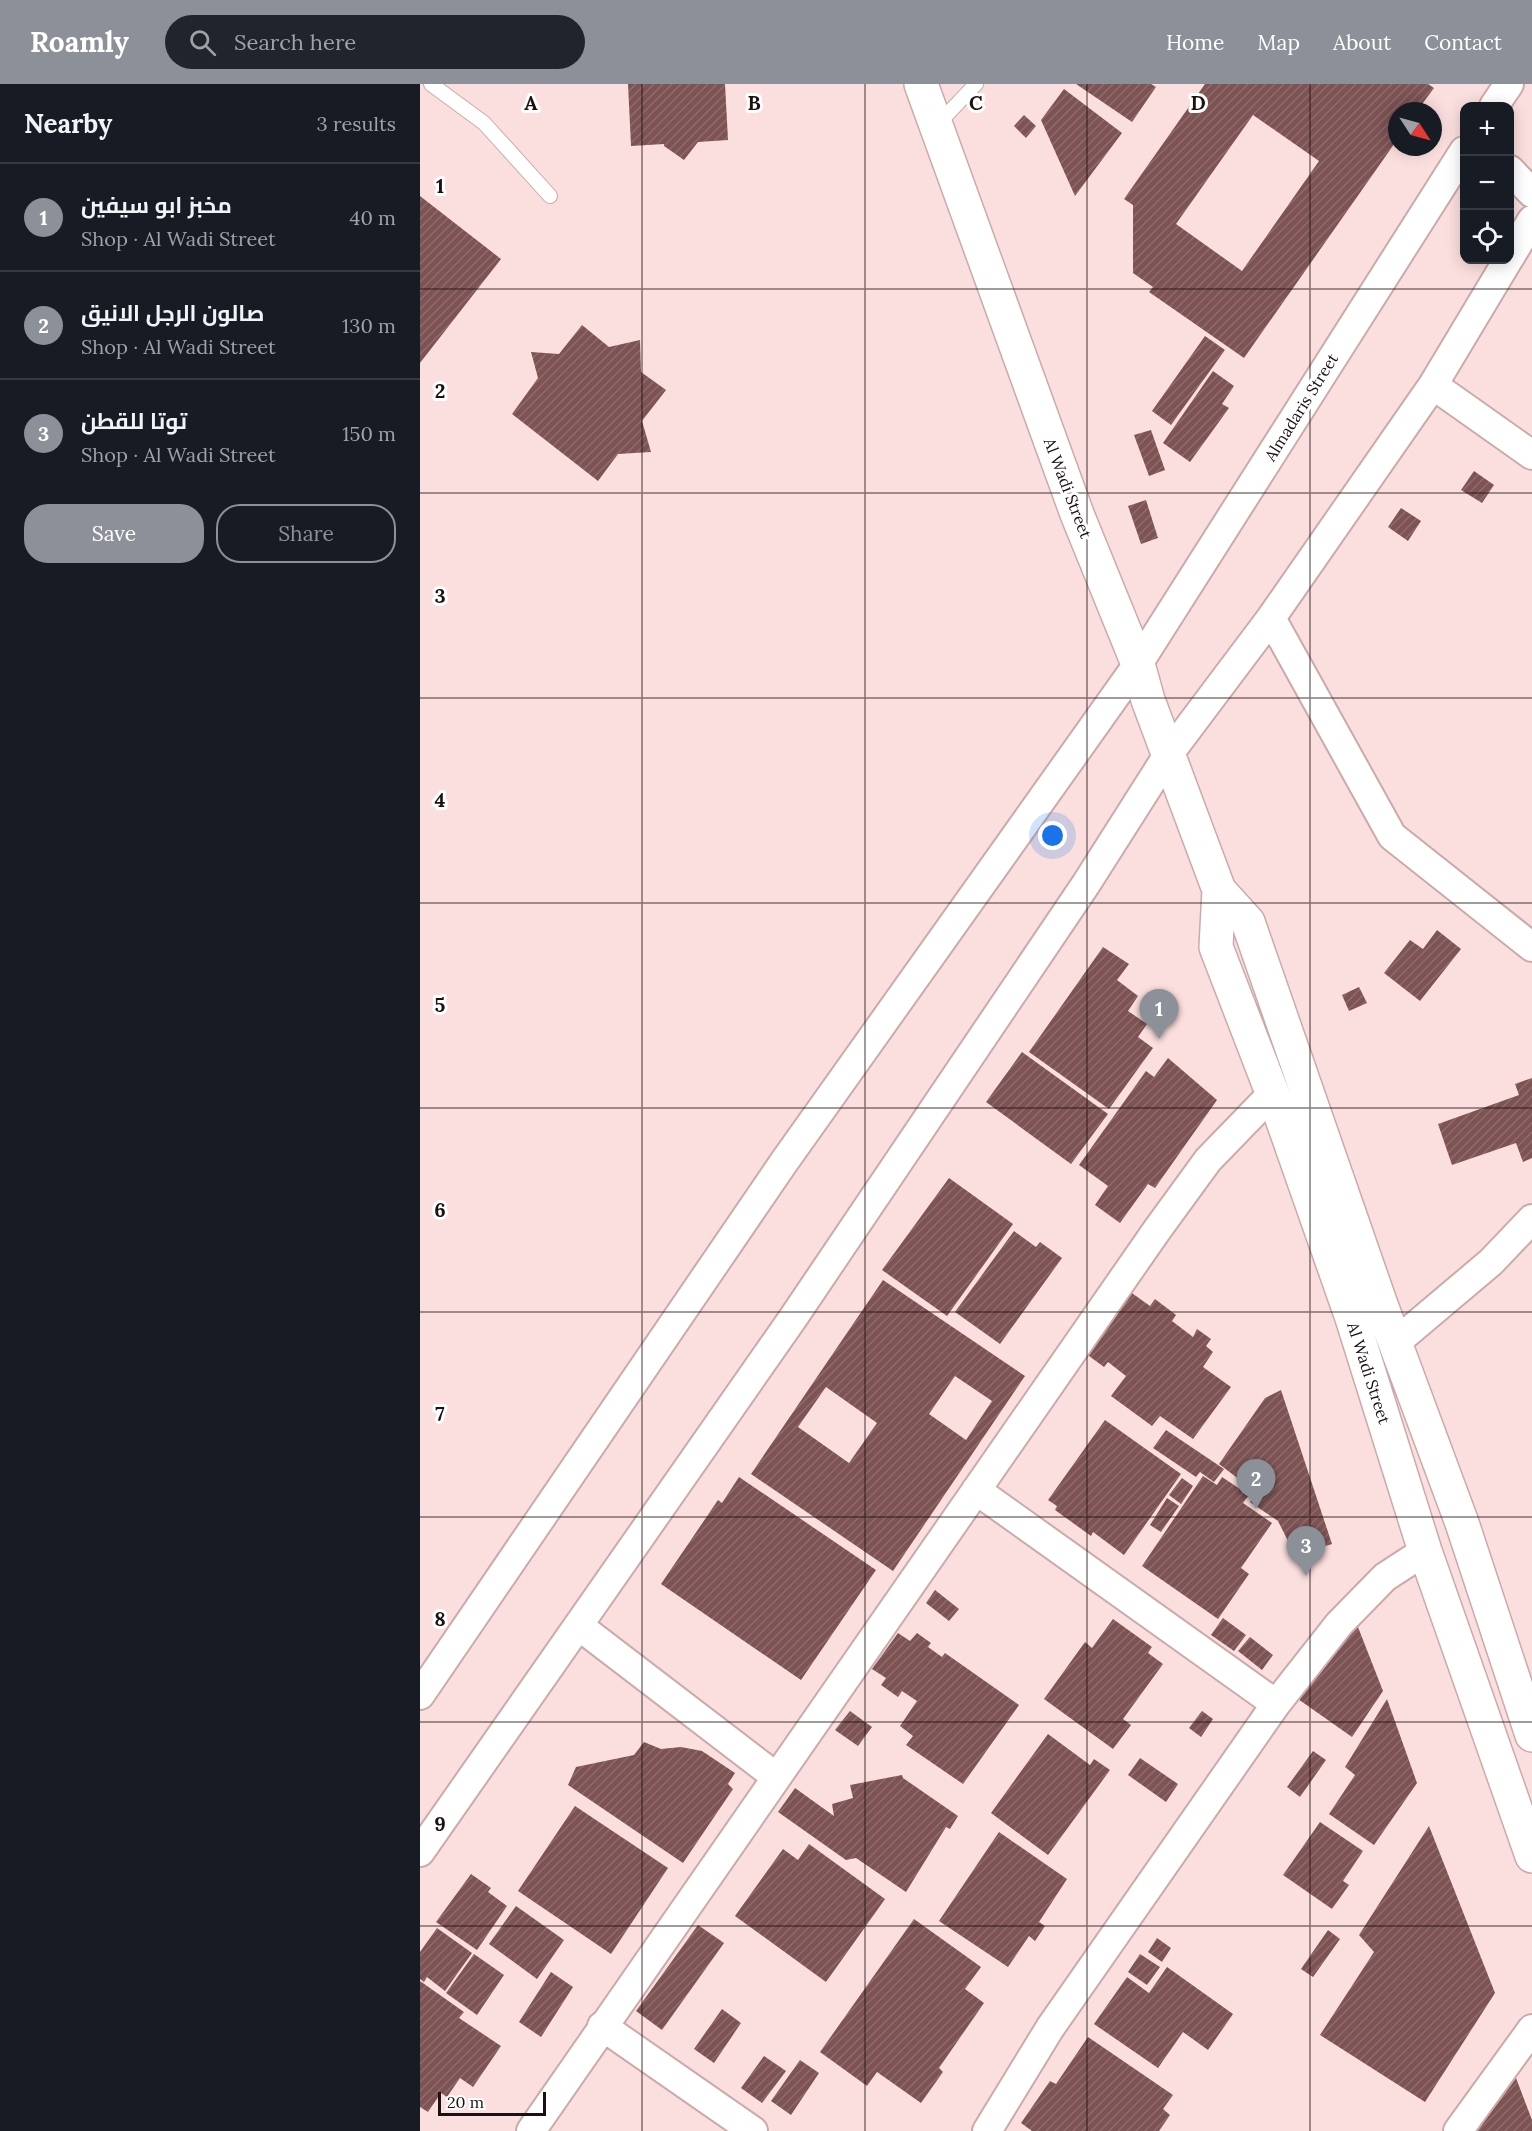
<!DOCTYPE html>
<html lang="en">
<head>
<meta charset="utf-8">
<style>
  :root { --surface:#171b24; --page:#20242c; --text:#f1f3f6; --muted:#9ea1a6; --line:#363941; --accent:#8c9099 }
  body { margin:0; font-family:Lora,Cairo,serif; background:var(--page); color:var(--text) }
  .controls { position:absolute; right:18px; top:18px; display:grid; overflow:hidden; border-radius:12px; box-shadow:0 3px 15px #0003 }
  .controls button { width:54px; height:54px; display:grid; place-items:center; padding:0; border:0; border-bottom:2px solid var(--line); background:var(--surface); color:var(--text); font:30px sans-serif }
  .compass { position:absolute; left:968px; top:18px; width:54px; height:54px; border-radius:50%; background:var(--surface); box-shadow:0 3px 15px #0003; rotate:126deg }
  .scale { position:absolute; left:18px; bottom:15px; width:108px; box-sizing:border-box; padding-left:6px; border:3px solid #1c1111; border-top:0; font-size:16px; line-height:21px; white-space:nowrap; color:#1c1111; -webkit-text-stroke:4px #fff; paint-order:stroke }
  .you { position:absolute; left:633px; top:752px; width:21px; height:21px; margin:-15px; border:4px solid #fff; border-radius:50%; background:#1a73e8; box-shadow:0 0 0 9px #1a73e833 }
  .badge { display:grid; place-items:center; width:39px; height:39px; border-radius:50%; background:var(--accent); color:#fff; font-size:20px; font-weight:700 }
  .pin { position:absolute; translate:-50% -50px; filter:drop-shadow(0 2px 3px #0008) }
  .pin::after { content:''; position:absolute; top:32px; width:21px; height:18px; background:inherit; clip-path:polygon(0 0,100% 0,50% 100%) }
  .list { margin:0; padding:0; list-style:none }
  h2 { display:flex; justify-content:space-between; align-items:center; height:78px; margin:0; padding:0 24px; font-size:26px }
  h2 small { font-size:20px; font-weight:400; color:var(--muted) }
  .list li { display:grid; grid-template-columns:39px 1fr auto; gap:18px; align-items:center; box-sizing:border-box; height:108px; padding:0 24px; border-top:2px solid var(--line) }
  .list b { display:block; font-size:22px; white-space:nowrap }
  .list p { margin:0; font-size:20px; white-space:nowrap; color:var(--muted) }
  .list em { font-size:20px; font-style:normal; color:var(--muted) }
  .actions { display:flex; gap:12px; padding:18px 24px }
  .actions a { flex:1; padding:14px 0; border:2px solid var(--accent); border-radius:24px; text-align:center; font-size:21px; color:var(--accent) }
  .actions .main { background:var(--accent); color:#fff }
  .icon { flex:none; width:33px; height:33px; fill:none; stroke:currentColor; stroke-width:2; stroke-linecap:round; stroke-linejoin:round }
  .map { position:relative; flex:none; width:1112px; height:2047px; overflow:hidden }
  header { display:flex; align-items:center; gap:36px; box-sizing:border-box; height:84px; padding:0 30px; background:var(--accent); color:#fff }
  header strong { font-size:28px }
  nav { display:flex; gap:33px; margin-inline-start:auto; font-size:21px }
  .search { width:420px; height:54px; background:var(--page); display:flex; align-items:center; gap:15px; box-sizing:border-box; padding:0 21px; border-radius:33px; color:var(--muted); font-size:22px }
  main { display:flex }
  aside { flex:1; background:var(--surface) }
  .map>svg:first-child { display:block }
  .building { fill:url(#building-hatch); fill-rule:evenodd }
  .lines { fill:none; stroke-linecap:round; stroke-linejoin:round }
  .service-casing { stroke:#cbaaa9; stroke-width:16 }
  .minor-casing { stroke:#cbaaa9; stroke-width:32 }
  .secondary-casing { stroke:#cbaaa9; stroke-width:36 }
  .service { stroke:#fff; stroke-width:14 }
  .minor { stroke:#fff; stroke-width:28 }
  .secondary { stroke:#fff; stroke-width:33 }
  .grid { fill:none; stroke:#1c1111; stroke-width:1.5; stroke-opacity:0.55 }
  .labels { text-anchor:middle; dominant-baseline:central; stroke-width:6; stroke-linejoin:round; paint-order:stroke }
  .street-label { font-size:16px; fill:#1c1111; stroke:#fff }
  .grid-label { font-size:20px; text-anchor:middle; font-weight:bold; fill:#1c1111; stroke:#fff; stroke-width:6; stroke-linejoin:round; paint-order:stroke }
</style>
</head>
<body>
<header>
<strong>Roamly</strong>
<div class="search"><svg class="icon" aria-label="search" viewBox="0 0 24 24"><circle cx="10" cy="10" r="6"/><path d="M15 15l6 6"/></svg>Search here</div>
<nav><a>Home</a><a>Map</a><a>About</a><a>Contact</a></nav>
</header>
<main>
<aside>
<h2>Nearby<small>3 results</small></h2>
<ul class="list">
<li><span class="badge">1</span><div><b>مخبز ابو سيفين</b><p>Shop · Al Wadi Street</p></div><em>40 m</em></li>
<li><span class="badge">2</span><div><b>صالون الرجل الانيق</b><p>Shop · Al Wadi Street</p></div><em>130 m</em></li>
<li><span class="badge">3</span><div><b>توتا للقطن</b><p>Shop · Al Wadi Street</p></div><em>150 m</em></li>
</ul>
<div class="actions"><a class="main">Save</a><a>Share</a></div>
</aside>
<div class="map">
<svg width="1112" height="2047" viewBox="0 0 1112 2047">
  <defs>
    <pattern id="building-hatch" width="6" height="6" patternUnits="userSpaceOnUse" patternTransform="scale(1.5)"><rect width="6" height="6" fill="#7e5354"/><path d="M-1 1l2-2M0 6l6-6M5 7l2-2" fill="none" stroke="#8d6c6d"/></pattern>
  </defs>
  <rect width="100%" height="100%" fill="#fbdfde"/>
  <path class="building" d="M 208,0 L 305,0 L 308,56 L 278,58 L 264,76 L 244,62 L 244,60 L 211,62 Z
    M 656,0 L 731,0 L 736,3 L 712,38 Z
    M 785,0 L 1008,0 L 1014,4 L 997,27 L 977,27 L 977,56 L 824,274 L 729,208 L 733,203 L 713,189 L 713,121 L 704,115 ZM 833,31 L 899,77 L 822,187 L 756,140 Z
    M 644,5 L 702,49 L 655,112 L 621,36 Z
    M 604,31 L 616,42 L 606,54 L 594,42 Z
    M 0,112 L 81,175 L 0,279 Z
    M 162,241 L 189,263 L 220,256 L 221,288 L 246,306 L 222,337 L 231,368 L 198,370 L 178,397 L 92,330 L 118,294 L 111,268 L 139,270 Z
    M 785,252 L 805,266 L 751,341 L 732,327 Z
    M 793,287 L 814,302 L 802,320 L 809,324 L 770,378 L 743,359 Z
    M 731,346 L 745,386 L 729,392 L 714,351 Z
    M 1054,387 L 1074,401 L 1062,419 L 1041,406 Z
    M 726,416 L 738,454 L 721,460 L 708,422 Z
    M 981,424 L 1001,437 L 988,457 L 968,443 Z
    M 1017,846 L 1041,865 L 1000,917 L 964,889 L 990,856 L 1003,865 Z
    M 683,863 L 709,880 L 697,896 L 718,912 L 708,927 L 727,940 L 718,953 L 733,964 L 689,1025 L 609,968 Z
    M 939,903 L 947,919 L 929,927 L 922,911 Z
    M 602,968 L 688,1030 L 651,1080 L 566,1018 Z
    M 748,974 L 797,1016 L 735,1104 L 728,1100 L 700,1139 L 675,1121 L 688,1102 L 659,1081 L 726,987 L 734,993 Z
    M 1112,994 L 1112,1074 L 1103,1078 L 1096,1059 L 1032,1081 L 1018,1040 L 1099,1011 L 1095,1000 Z
    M 529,1094 L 593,1140 L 527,1232 L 462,1186 Z
    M 594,1147 L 616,1163 L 620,1158 L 642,1174 L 580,1260 L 535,1228 Z
    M 463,1196 L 605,1292 L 473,1487 L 331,1390 ZM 535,1292 L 572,1317 L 546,1356 L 509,1330 ZM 406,1303 L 457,1339 L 429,1379 L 378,1343 Z
    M 709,1207 L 730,1222 L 735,1215 L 756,1231 L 752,1237 L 773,1253 L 777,1245 L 791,1255 L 786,1262 L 793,1268 L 783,1283 L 811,1303 L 773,1355 L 740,1332 L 732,1342 L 691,1312 L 706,1292 L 688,1278 L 684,1283 L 665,1269 Z
    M 861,1306 L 912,1460 L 875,1471 L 858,1437 L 830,1418 L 837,1409 L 799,1380 L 845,1314 Z
    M 685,1336 L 761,1390 L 704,1471 L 673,1448 L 671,1452 L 635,1426 L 637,1422 L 628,1416 Z
    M 746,1346 L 804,1385 L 794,1398 L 780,1388 L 776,1393 L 733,1364 Z
    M 783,1392 L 797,1401 L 802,1393 L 829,1411 L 823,1419 L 852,1439 L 821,1484 L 829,1490 L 798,1535 L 722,1482 Z
    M 319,1393 L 456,1486 L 381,1596 L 241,1500 L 298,1416 L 302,1419 Z
    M 762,1394 L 773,1402 L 761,1420 L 749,1411 Z
    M 747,1414 L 759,1422 L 741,1448 L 730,1441 Z
    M 515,1506 L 539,1525 L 529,1537 L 506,1519 Z
    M 803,1534 L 826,1551 L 814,1567 L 791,1551 Z
    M 693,1535 L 732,1563 L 728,1569 L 743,1580 L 703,1635 L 711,1641 L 693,1665 L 624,1615 L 665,1558 L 672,1564 Z
    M 936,1538 L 963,1607 L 932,1653 L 878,1615 Z
    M 478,1549 L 490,1557 L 497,1549 L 511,1559 L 508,1563 L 522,1573 L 525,1569 L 599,1621 L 543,1700 L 486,1661 L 493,1652 L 480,1642 L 497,1617 L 482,1607 L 478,1613 L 461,1601 L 466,1594 L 452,1585 Z
    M 830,1553 L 853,1571 L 842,1586 L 818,1567 Z
    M 967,1615 L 997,1699 L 954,1761 L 909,1730 L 935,1691 L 925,1683 Z
    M 430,1627 L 452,1643 L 438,1662 L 415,1646 Z
    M 782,1627 L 793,1635 L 781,1653 L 769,1644 Z
    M 628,1650 L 670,1681 L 674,1675 L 690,1686 L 628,1771 L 571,1729 Z
    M 224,1658 L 241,1665 L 261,1663 L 282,1667 L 315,1689 L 308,1700 L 313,1705 L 263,1779 L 148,1701 L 156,1683 L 214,1671 Z
    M 893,1667 L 906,1676 L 880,1713 L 867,1703 Z
    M 720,1674 L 758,1700 L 746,1718 L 708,1691 Z
    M 482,1691 L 483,1694 L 538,1732 L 530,1745 L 526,1743 L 486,1808 L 436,1774 L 426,1776 L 358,1728 L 375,1704 L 414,1732 L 412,1720 L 433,1714 L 430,1701 Z
    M 155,1722 L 248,1784 L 191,1870 L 98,1807 Z
    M 900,1738 L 943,1767 L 923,1797 L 929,1801 L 912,1825 L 863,1791 Z
    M 1009,1742 L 1075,1909 L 1005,2018 L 900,1951 L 954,1868 L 939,1851 Z
    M 579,1748 L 647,1795 L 619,1838 L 625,1842 L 615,1857 L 609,1852 L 588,1883 L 519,1837 Z
    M 389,1760 L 465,1815 L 406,1898 L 315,1832 L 363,1765 L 378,1776 Z
    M 51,1790 L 71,1804 L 68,1808 L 87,1822 L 57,1866 L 16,1838 Z
    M 96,1822 L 144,1856 L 117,1895 L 69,1860 Z
    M 494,1835 L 561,1883 L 545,1905 L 564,1919 L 519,1984 L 523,1988 L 501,2019 L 457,1988 L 447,2002 L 400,1968 Z
    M 278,1841 L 304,1859 L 242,1946 L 216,1927 Z
    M 17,1844 L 52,1869 L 25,1907 L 7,1893 L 4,1898 L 0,1895 L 0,1868 Z
    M 908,1846 L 920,1855 L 893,1893 L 881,1885 Z
    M 737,1854 L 751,1864 L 742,1878 L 728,1868 Z
    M 54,1870 L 84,1891 L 57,1931 L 26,1909 Z
    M 720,1870 L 740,1883 L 727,1901 L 708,1888 Z
    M 747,1883 L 813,1930 L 788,1966 L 763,1948 L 738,1984 L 674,1940 L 707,1893 L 729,1909 Z
    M 131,1888 L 153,1903 L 121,1953 L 99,1938 Z
    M 0,1897 L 44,1928 L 39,1934 L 81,1962 L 53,2003 L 40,1994 L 27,2013 L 21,2009 L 8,2028 L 0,2023 Z
    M 302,1925 L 321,1939 L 294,1979 L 274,1965 Z
    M 668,1953 L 753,2011 L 743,2025 L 750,2031 L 739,2047 L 612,2047 L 601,2039 L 630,1997 L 636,2000 Z
    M 344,1972 L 366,1987 L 342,2019 L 321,2004 Z
    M 380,1976 L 399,1989 L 371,2031 L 351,2017 Z
    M 1096,1994 L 1112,2036 L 1112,2047 L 1057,2047 Z"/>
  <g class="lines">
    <defs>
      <path id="service" d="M 11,0 L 64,39 L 130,112
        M 518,40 L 556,0"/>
      <path id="minor" d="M 1074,22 L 1089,0
        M 1090,86 L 1112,109
        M 1090,173 L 1112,136
        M 1013,301 L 1112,371
        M 851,534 L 972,752 L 1112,863
        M 975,1259 L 1071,1178 L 1112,1135
        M 556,1406 L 856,1620
        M 159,1542 L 355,1692
        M 0,1611 L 364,1078 L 718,580 L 1044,67
        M 0,1768 L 373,1234 L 666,800 L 748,671 L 851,534 L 1013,301 L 1088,176
        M 182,1942 L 333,2047
        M 111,2047 L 737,1146 L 788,1076 L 853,1009
        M 567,2047 L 630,1944 L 856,1620 L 919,1540 L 965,1493 L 1005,1467
        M 1038,2047 L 1112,1945"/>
      <path id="secondary" d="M 501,0 L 657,430 L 718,580 L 728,616 L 799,806 L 828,838 L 960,1218 L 1042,1439 L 1112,1651
        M 799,806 L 796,863 L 860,1029 L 932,1234 L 1005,1467 L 1112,1772"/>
    </defs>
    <use href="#service" class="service-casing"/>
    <use href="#minor" class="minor-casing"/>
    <use href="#secondary" class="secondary-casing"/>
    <use href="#service" class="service"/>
    <use href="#minor" class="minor"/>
    <use href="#secondary" class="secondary"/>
  </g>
  <path class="grid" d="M 222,0 L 222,2047M 445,0 L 445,2047M 667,0 L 667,2047M 890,0 L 890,2047M 0,205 L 1112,205M 0,409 L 1112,409M 0,614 L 1112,614M 0,819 L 1112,819M 0,1024 L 1112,1024M 0,1228 L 1112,1228M 0,1433 L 1112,1433M 0,1638 L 1112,1638M 0,1842 L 1112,1842"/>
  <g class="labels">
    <g class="street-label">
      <text transform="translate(881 323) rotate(-58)">Almadaris Street</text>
      <text transform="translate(648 404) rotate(69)">Al Wadi Street</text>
      <text transform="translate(949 1289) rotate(72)">Al Wadi Street</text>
    </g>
  </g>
  <g class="grid-label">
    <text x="111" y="26">A</text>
    <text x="334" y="26">B</text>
    <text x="556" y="26">C</text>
    <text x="778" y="26">D</text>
    <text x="20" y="109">1</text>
    <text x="20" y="314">2</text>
    <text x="20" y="519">3</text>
    <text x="20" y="723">4</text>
    <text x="20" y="928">5</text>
    <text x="20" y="1133">6</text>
    <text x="20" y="1337">7</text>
    <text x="20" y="1542">8</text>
    <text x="20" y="1747">9</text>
  </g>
</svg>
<div class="controls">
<button>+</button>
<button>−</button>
<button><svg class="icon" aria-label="locate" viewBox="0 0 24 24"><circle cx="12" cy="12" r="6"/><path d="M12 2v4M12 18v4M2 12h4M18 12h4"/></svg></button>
</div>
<svg class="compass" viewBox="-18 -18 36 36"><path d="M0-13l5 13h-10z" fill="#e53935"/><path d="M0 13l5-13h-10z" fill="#9ea1a6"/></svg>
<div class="scale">20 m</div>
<div class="you"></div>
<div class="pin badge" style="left:739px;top:955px">1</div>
<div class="pin badge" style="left:836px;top:1425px">2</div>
<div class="pin badge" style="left:886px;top:1492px">3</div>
</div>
</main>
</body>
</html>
